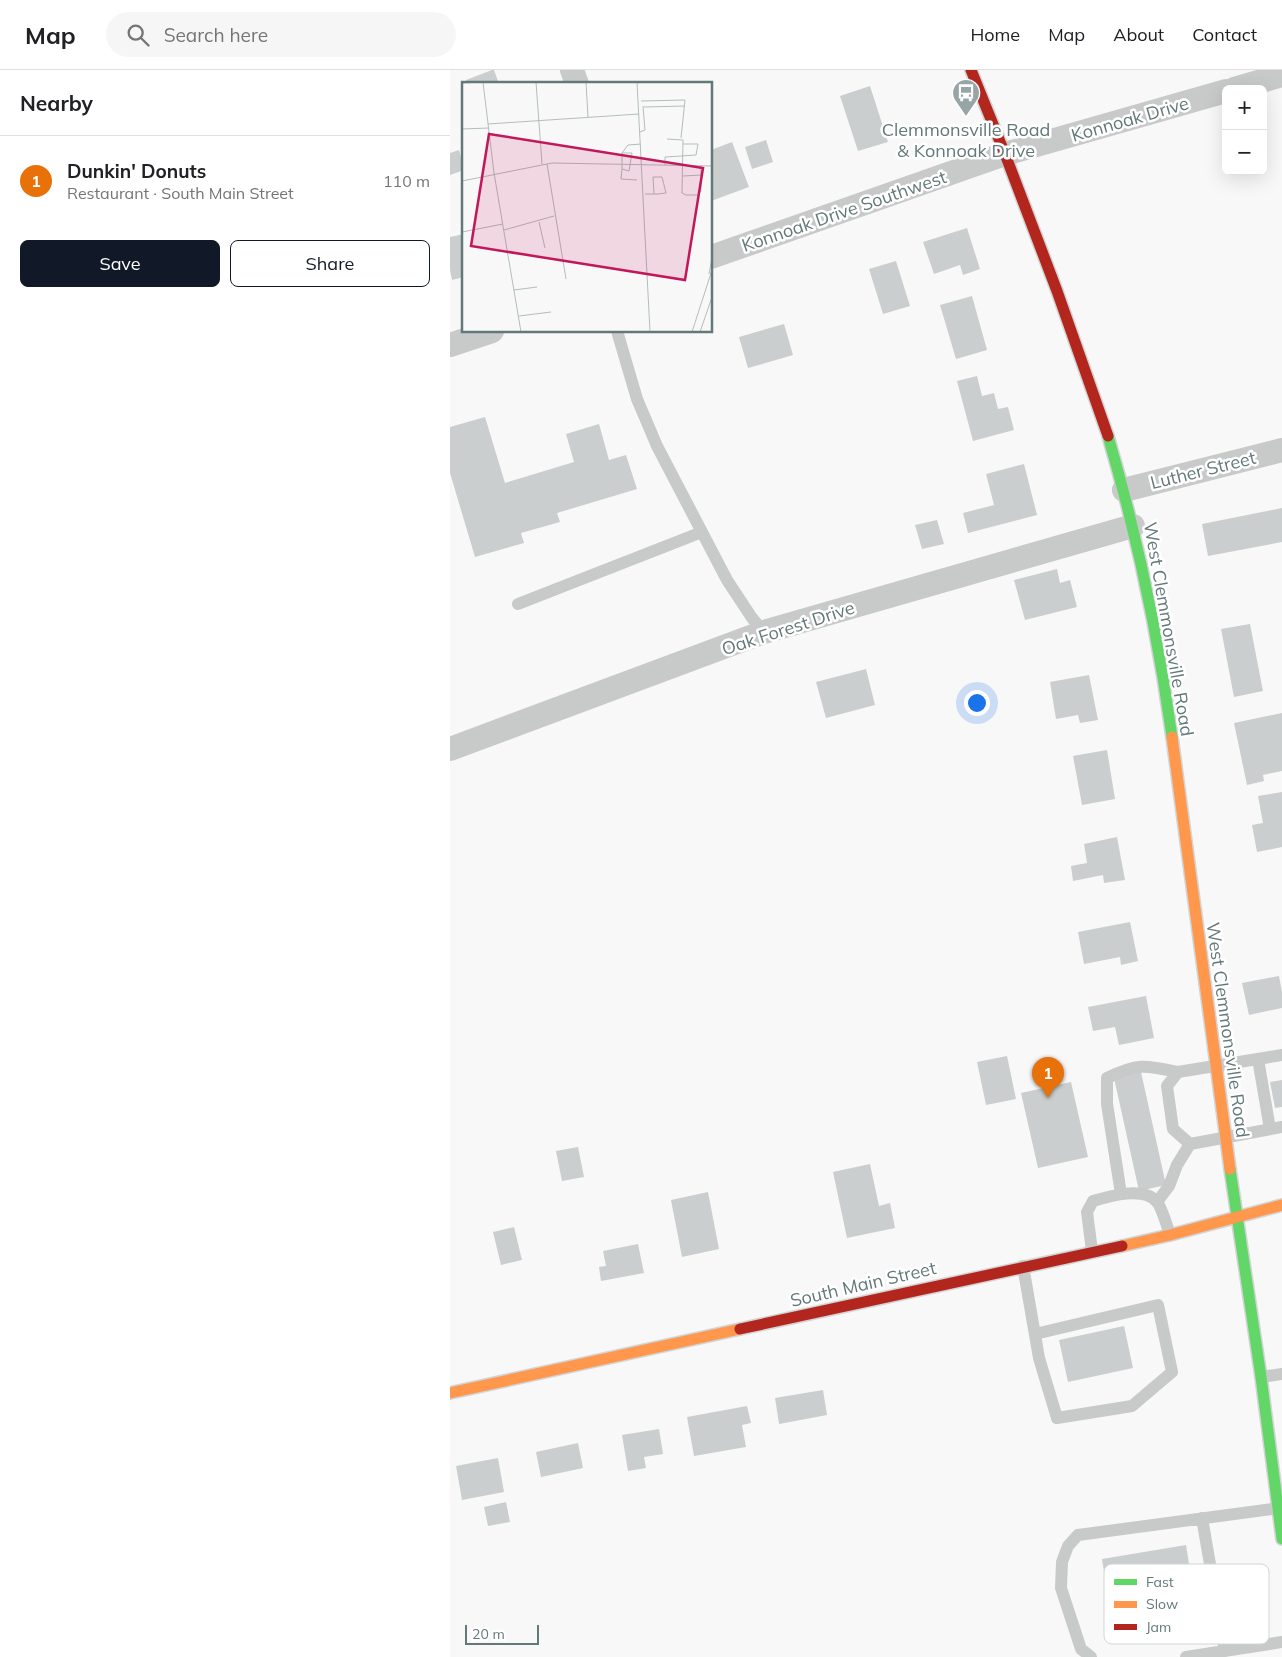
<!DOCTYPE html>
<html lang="en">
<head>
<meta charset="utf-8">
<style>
  :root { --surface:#fff; --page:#f6f6f6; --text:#202124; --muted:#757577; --line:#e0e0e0; --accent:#111827 }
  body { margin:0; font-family:Mulish,sans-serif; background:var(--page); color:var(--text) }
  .controls { position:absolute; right:15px; top:15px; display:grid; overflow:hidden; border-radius:8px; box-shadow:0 5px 20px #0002 }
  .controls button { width:45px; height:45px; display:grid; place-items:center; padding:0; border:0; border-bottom:1px solid var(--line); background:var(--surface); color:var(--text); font:25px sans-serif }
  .scale { position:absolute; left:15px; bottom:12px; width:74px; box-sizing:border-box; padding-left:5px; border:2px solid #637879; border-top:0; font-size:14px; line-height:18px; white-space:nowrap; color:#637879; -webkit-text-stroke:4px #fff; paint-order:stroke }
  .you { position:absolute; left:526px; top:632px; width:18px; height:18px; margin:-12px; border:4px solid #fff; border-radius:50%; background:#1a73e8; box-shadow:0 0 0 8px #1a73e833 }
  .badge { display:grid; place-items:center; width:32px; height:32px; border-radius:50%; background:var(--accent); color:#fff; font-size:16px; font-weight:700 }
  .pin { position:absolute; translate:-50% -41px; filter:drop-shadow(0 1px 2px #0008) }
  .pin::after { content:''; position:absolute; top:26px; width:18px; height:15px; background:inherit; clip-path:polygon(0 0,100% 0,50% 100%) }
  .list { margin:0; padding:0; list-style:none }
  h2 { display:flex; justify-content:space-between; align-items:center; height:65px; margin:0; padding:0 20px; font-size:21px }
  h2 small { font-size:16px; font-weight:400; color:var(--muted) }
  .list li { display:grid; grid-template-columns:32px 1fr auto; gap:15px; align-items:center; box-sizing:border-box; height:90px; padding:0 20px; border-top:1px solid var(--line) }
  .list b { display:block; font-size:19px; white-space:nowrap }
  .list p { margin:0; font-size:16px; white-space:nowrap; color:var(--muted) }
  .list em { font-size:16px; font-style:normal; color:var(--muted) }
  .actions { display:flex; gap:10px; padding:15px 20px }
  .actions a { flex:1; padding:11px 0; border:1px solid var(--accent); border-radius:8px; text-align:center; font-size:18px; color:var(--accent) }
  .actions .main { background:var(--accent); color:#fff }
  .icon { flex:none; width:28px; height:28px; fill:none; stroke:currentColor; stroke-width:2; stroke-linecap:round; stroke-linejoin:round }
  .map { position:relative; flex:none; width:832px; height:1587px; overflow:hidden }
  header { display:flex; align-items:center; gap:30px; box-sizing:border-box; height:70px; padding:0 25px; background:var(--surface); border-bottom:1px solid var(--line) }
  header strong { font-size:24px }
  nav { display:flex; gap:28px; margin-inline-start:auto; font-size:18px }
  .search { width:350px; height:45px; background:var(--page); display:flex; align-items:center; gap:12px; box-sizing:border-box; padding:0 18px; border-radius:28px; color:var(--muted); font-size:19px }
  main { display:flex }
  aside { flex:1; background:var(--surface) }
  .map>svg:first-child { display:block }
  .building { fill:#cbcece }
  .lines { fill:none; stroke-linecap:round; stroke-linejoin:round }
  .fast-casing { stroke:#d3d4d5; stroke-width:14 }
  .slow-casing { stroke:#d3d4d5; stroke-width:14 }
  .jam-casing { stroke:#d3d4d5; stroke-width:14 }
  .lane { stroke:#c8c9c9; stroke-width:12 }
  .street { stroke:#c8c9c9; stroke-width:24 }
  .fast { stroke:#63d668; stroke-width:11 }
  .slow { stroke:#ff974d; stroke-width:11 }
  .jam { stroke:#b3261e; stroke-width:11 }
  .labels { text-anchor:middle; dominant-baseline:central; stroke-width:5; stroke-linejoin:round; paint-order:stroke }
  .street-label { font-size:18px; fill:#637879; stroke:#fff }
  .poi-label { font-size:18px; fill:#637879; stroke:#fff }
  .inset-road { fill:none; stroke:#b3bdbd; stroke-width:1 }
  .view { fill:#c2185b; fill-opacity:0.15; stroke:#c2185b; stroke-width:2.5 }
  .inset-edge { fill:none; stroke:#637879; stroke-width:2.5 }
  .key { fill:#fff; stroke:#d0d6d7; stroke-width:1 }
  .key-label { font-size:14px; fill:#637879 }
</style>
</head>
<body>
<header>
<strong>Map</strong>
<div class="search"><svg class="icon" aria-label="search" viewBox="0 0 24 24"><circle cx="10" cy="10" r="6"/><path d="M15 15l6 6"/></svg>Search here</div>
<nav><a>Home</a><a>Map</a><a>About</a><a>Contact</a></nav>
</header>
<main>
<aside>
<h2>Nearby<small></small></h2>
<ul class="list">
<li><span class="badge" style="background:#e8710a">1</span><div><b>Dunkin' Donuts</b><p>Restaurant · South Main Street</p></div><em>110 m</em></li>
</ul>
<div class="actions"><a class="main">Save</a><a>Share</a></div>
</aside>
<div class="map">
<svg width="832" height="1587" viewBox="0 0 832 1587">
  <rect width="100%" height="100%" fill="#f8f8f8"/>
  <path class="building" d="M 42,0 L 44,0 L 49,14 L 17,14 L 16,10 Z
    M 420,16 L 438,72 L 408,81 L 390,26 Z
    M 316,70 L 323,92 L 302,99 L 295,77 Z
    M 282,72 L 299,117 L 261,131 L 261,80 Z
    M 9,80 L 14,100 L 0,105 L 0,83 Z
    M 517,158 L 530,199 L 513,205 L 510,195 L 484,204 L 473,172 Z
    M 14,164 L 14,207 L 2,210 L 0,200 L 0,167 Z
    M 446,191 L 460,236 L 433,244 L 419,199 Z
    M 522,226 L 537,280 L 506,289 L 490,235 Z
    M 334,254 L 343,285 L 298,298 L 289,267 Z
    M 527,306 L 532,326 L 544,323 L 548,339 L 558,337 L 564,360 L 523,371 L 507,311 Z
    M 35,347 L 55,413 L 124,392 L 116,364 L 149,354 L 159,390 L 176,385 L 187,419 L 107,443 L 110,452 L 71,463 L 74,473 L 25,487 L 0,403 L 0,357 Z
    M 574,394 L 587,445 L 518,463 L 513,443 L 544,435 L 536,404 Z
    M 832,438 L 832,472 L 758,486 L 752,454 Z
    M 487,450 L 494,474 L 472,479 L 465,455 Z
    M 607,499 L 610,513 L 620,510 L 627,537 L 575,550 L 564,510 Z
    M 800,554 L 813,621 L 784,627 L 771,559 Z
    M 416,599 L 425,635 L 376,648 L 366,612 Z
    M 639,605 L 648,650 L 630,653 L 628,645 L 606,649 L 600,612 Z
    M 832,643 L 832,701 L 813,705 L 814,711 L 797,715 L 784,653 Z
    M 657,680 L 665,729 L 632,735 L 623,686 Z
    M 832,722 L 832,777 L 807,782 L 802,755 L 813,753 L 808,726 Z
    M 667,767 L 675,810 L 654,813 L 653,805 L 623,811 L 621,796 L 637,793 L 634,774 Z
    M 680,852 L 688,891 L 671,895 L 670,887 L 634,894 L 628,862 Z
    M 829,906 L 832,922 L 832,938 L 799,945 L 792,913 Z
    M 696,926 L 704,968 L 669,975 L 665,957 L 643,961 L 638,937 Z
    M 557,986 L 566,1029 L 536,1035 L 527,992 Z
    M 691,1002 L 716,1115 L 689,1121 L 664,1008 Z
    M 832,1010 L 832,1037 L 825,1038 L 820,1012 Z
    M 621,1012 L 638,1087 L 588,1098 L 571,1023 Z
    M 128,1077 L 134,1107 L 112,1111 L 106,1081 Z
    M 420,1094 L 429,1136 L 440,1133 L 445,1158 L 397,1168 L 383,1102 Z
    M 258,1122 L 269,1179 L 232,1187 L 221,1130 Z
    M 64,1157 L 72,1190 L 51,1195 L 43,1162 Z
    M 188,1174 L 194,1203 L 151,1211 L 149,1197 L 156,1196 L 153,1181 Z
    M 674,1256 L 683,1298 L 618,1312 L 609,1270 Z
    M 373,1320 L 377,1345 L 329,1354 L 325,1328 Z
    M 297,1336 L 301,1353 L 292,1355 L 296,1377 L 244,1386 L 237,1347 Z
    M 209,1359 L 213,1384 L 194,1387 L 196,1398 L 178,1401 L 172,1365 Z
    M 128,1373 L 133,1398 L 91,1407 L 86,1382 Z
    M 48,1388 L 54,1422 L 12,1430 L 6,1396 Z
    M 56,1432 L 60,1452 L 38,1456 L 34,1437 Z
    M 736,1475 L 741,1506 L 657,1521 L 652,1489 Z"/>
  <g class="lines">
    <defs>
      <path id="fast" d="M 658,366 C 687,465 708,565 722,667
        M 780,1099 L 811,1307 L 832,1469"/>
      <path id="slow" d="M 722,667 L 780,1099
        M 672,1176 L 720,1165 L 832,1135
        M 0,1323 L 290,1259"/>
      <path id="jam" d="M 521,0 L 555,84 L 607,221 L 658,366
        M 290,1259 L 672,1176"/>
    </defs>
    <use href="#fast" class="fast-casing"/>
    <use href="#slow" class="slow-casing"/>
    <use href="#jam" class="jam-casing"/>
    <path class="lane" d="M 167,261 L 187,329 L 207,376 L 277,510 L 302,548 L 314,562
      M 68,534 L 252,462
      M 832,985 L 728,1002 L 717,1016 L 723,1059 L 740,1074 L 832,1057
      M 808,989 L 820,1059
      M 671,1124 L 657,1034 L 657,1008 C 688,993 695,995 728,1002
      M 707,1132 L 719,1116 L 727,1095 L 740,1074
      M 642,1181 L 637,1142 L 643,1131 C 660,1126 694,1116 707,1132 C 712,1138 717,1156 720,1165
      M 573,1196 L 589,1288 L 607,1348 L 682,1336 L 722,1302 L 708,1235 L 585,1264
      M 811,1307 L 832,1304
      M 752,1448 L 775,1581
      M 641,1587 L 631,1579 L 611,1518 L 612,1492 L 618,1476 L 628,1465 L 830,1438
      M 736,1587 L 832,1572"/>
    <path class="street" d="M 122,0 L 127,14
      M 784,19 L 832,5
      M 261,187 L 555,84 L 776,21
      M 0,275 L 42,261
      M 674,420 L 832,380
      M 0,679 L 314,562 L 683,456"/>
    <use href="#fast" class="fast"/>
    <use href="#slow" class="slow"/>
    <use href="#jam" class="jam"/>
  </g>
  <defs>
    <symbol id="bus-pin" viewBox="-11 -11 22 30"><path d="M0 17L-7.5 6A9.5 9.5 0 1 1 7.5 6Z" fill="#97a5a5" stroke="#fff"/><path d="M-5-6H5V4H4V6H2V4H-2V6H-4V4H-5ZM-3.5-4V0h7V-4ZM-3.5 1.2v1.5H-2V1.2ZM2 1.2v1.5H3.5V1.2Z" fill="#fff"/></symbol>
  </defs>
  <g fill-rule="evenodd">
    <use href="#bus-pin" x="500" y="7" width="32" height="43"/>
  </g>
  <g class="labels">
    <g class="street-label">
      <text transform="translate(680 49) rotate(-16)">Konnoak Drive</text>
      <text transform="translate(394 141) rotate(-19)">Konnoak Drive Southwest</text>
      <text transform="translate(753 400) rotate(-14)">Luther Street</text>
      <text transform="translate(338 558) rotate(-18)">Oak Forest Drive</text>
      <text transform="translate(719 559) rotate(80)">West Clemmonsville Road</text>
      <text transform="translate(778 960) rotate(82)">West Clemmonsville Road</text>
      <text transform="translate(413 1214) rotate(-13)">South Main Street</text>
    </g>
    <g class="poi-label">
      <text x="516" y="59">Clemmonsville Road<tspan x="516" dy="21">&amp; Konnoak Drive</tspan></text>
    </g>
  </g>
  <g transform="translate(12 12)">
    <rect width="250" height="250" fill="#f8f8f8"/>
    <path class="inset-road" d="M 74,0 L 80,82M 124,0 L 126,35M 175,0 L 188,250M 0,1 L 21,0 L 32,91 L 59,250M 179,19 L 223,18 L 219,56M 182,25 L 223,24M 26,42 L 177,32M 0,47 L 27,46M 178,50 L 183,48 L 181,24M 205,57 L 221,58 L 220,111 L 224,113 L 236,113 L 239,109 L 239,83M 160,71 L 170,71 L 167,89 L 160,87 L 160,71 L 166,63 L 179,62M 85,82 L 104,197M 203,83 L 203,75 L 234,73 L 236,62 L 221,62M 160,87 L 159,97 L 175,98M 221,94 L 239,93M 0,99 L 90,81 L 250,84M 183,112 L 196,112 L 204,111 L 200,95 L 191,95 L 192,112M 77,140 L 83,166M 42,148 L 92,134M 0,150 L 41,142M 247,192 L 250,176M 52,208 L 75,205M 57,234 L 89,230M 230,250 L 250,188M 238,250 L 250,215"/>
    <path class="view" d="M 27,52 L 241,86 L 223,198 L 9,164 Z"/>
    <rect width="250" height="250" class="inset-edge"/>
  </g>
  <rect x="654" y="1494" width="165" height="80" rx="8" class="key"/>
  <rect x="664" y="1509" width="23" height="6" fill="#63d668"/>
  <rect x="664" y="1531" width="23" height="7" fill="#ff974d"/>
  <rect x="664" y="1554" width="23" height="6" fill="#b3261e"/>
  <g class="key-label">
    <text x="696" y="1517">Fast</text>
    <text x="696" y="1539">Slow</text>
    <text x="696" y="1562">Jam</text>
  </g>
</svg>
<div class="controls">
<button>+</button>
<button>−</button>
</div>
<div class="scale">20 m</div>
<div class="you"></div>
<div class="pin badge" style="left:598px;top:1028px;background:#e8710a">1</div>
</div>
</main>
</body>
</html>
